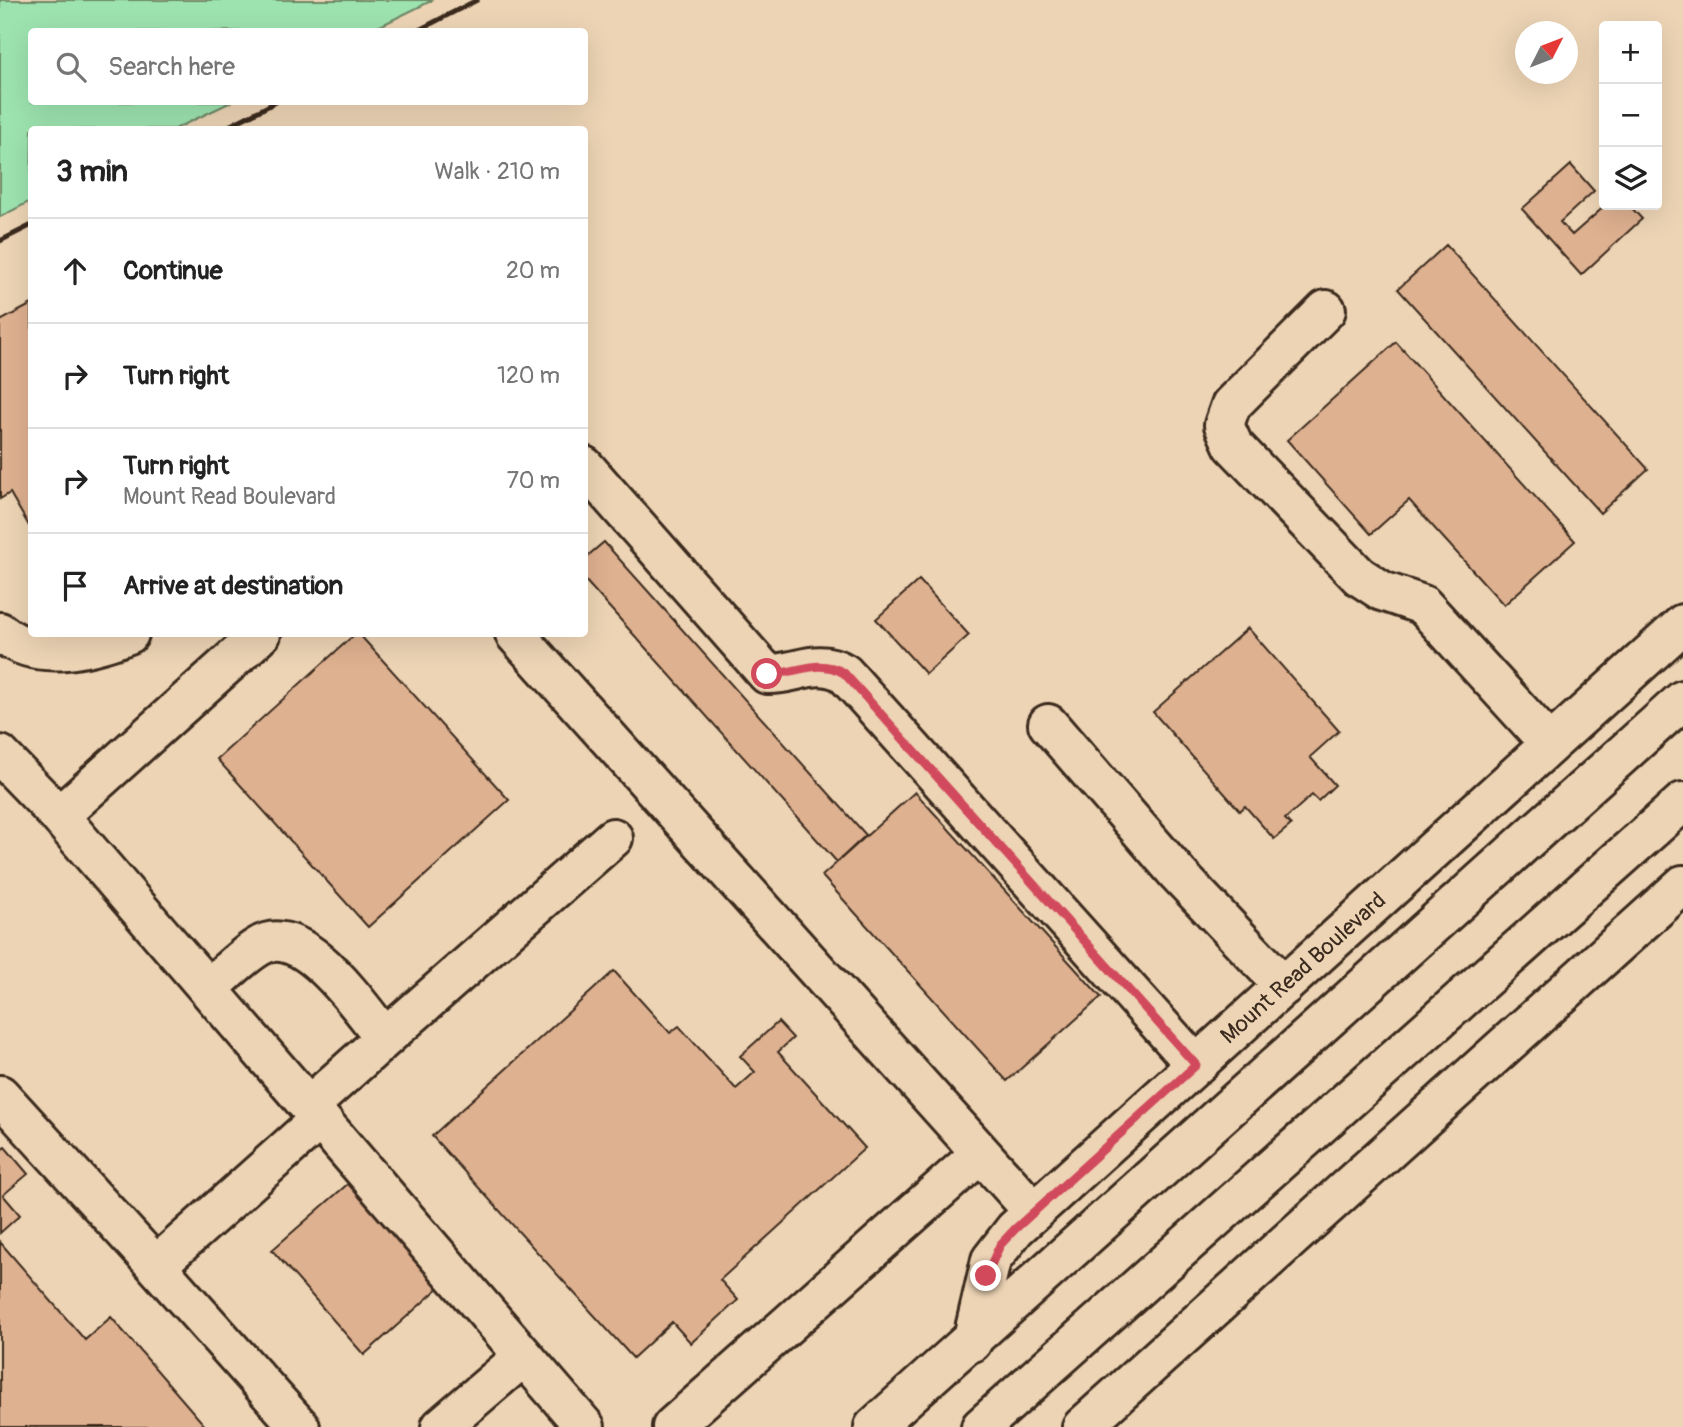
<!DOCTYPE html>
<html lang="en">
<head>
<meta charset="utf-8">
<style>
  :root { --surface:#fff; --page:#f6f6f6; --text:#222; --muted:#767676; --line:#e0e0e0 }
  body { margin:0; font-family:Pangolin,sans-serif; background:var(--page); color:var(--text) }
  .controls { position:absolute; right:21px; top:21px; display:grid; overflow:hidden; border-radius:7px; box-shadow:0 7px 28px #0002 }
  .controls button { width:63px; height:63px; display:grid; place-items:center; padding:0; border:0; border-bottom:2px solid var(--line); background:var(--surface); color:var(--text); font:35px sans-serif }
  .compass { position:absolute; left:1515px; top:21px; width:63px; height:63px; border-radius:50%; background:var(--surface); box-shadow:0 7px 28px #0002; rotate:48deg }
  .stop { position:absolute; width:21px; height:21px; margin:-16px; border:5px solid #d1495b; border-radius:50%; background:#fff }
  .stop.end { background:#d1495b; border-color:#fff; box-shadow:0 2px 7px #0008 }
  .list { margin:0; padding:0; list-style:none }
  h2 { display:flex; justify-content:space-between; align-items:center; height:91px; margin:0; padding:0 28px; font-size:30px }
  h2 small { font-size:23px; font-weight:400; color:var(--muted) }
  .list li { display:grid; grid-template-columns:46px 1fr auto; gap:21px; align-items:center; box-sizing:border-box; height:105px; padding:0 28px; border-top:2px solid var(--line) }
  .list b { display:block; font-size:26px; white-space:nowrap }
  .list p { margin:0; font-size:23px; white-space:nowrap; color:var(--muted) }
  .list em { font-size:23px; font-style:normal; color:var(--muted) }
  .icon { flex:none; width:38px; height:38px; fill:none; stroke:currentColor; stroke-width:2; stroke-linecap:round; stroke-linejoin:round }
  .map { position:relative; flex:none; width:1683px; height:1427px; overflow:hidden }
  .search { position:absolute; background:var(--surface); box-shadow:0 7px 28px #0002; left:28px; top:28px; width:560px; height:77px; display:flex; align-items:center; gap:18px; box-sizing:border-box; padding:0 24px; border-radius:7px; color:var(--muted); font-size:26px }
  .panel { position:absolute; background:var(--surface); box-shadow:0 7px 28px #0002; left:28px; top:126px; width:560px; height:511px; border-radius:7px }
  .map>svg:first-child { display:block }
  .green { fill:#9de3af; stroke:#6c8666; stroke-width:2 }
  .building { fill:#deb190; stroke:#3b2a1e; stroke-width:2 }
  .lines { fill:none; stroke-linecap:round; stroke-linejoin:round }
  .minor-casing { stroke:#3b2a1e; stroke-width:44 }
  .major-casing { stroke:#3b2a1e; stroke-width:44 }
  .minor { stroke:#edd4b5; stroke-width:38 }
  .major { stroke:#edd4b5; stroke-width:38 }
  .rail { stroke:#3b2a1e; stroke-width:5 }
  .route { stroke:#d1495b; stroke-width:9 }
  .labels { text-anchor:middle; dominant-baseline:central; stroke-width:5; stroke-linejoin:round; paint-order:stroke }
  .street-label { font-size:23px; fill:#3b2a1e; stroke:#edd4b5 }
</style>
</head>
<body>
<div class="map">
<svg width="1683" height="1427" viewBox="0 0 1683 1427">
  <rect width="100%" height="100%" fill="#edd4b5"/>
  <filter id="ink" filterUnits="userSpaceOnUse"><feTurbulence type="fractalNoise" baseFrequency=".0143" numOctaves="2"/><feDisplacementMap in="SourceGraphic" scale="14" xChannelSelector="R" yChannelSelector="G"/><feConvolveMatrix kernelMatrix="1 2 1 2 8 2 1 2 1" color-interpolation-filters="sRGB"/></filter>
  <g filter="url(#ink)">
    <path class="green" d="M 0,0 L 433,0 L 370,31 L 32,32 L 32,102 L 231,102 L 175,129 L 32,130 L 31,201 L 0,217 Z"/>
    <path class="building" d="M 1571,165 L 1594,191 L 1560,222 L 1572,235 L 1606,205 L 1629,205 L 1642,219 L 1581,275 L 1522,209 Z
      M 1446,245 L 1648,469 L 1600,513 L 1398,289 Z
      M 32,304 L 32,531 L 10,493 L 0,499 L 0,321 Z
      M 1396,342 L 1575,541 L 1504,605 L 1409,500 L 1371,534 L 1287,440 Z
      M 604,542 L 866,835 L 837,862 L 584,579 L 584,559 Z
      M 919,580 L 969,635 L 926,674 L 876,619 Z
      M 1248,628 L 1339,731 L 1310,757 L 1335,785 L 1318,801 L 1312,795 L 1285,819 L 1291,825 L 1274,839 L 1245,806 L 1240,811 L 1153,712 Z
      M 355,634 L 359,634 L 509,800 L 368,927 L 217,759 Z
      M 915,792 L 1101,997 L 1007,1081 L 822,876 Z
      M 614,971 L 670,1033 L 679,1026 L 736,1089 L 755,1072 L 740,1056 L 778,1022 L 793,1038 L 778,1052 L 865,1148 L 720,1280 L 738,1300 L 691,1343 L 672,1322 L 633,1358 L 432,1136 Z
      M 5,1147 L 28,1174 L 3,1195 L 20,1215 L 0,1233 L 0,1151 Z
      M 350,1182 L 441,1286 L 364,1355 L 272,1250 Z
      M 0,1242 L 85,1340 L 111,1317 L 206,1427 L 0,1427 Z"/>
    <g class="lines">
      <defs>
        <path id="minor" d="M 1326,310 L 1231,405 L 1224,425 L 1233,445 L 1359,576 L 1382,591 L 1423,605 L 1550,744
          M 584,466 L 767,674 C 796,675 816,657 844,673 L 1196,1065
          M 0,632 C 37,663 89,649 129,634
          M 515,634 L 1034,1212
          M 1048,724 L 1178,874 L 1284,986
          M 0,755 L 59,816 L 585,1427
          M 59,816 L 261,634
          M 208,989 C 224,975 240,958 258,947 C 302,919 361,1009 385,1038 L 309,1106
          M 385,1038 L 613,838
          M 0,1095 L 156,1266
          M 972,1342 L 991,1260 L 1015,1229 L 1683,624
          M 300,1427 L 156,1266 L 320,1119
          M 441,1427 L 524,1356
          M 672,1427 L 981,1153
          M 1082,1427 L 1683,885"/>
        <path id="major" d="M 874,1427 L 1683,700
          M 981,1427 L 1683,802"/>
      </defs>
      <use href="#minor" class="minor-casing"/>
      <use href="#major" class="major-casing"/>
      <use href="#minor" class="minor"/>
      <use href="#major" class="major"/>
      <path class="rail" d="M 415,32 L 477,0
        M 221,130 L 276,102
        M 0,241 L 32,225"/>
    </g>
  </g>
  <g class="lines" filter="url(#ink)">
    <path class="route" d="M 767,674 C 796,675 816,657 844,673 L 1196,1065 L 1015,1229 L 1000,1245 L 986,1276"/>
  </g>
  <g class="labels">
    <g class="street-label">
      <text transform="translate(1303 968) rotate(-42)">Mount Read Boulevard</text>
    </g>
  </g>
</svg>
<div class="controls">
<button>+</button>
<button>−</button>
<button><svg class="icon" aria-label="layers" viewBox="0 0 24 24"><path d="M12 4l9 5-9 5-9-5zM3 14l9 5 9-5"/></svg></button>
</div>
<svg class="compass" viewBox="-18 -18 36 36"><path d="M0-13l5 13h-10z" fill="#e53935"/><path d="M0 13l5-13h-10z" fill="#767676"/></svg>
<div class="stop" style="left:767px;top:674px"></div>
<div class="stop end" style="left:986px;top:1276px"></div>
<div class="search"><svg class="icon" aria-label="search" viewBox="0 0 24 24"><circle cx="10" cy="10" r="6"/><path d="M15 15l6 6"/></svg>Search here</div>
<section class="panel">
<h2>3 min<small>Walk · 210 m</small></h2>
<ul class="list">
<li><svg class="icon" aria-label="ahead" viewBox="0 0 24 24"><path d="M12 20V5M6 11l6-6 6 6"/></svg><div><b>Continue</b></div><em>20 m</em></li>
<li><svg class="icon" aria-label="right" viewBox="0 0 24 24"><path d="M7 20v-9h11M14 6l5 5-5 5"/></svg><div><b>Turn right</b></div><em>120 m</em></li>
<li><svg class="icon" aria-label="right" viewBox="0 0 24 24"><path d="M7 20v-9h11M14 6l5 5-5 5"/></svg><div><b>Turn right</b><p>Mount Read Boulevard</p></div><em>70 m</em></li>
<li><svg class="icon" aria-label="arrive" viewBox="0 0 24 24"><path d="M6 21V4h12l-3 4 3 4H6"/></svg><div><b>Arrive at destination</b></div></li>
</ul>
</section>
</div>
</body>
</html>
